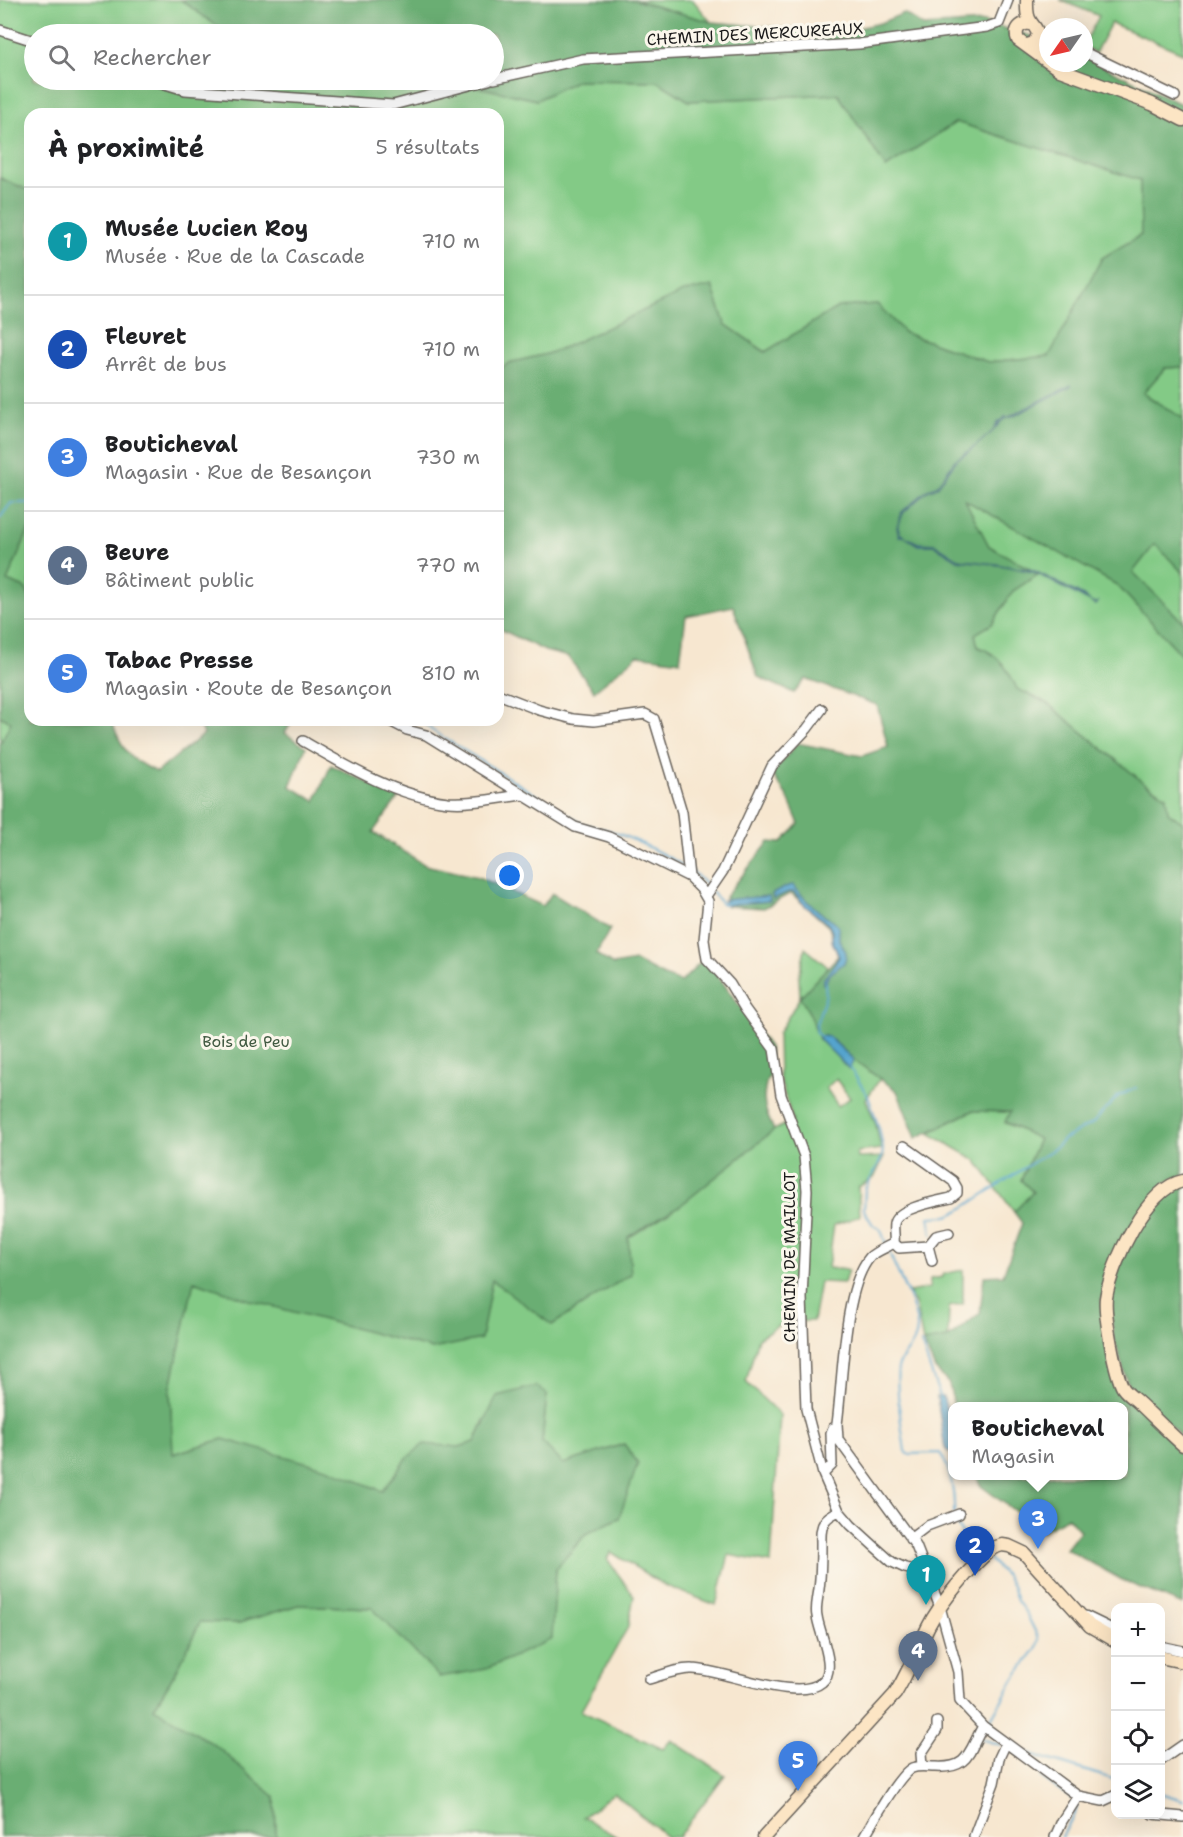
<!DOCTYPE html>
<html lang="fr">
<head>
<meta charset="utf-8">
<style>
  :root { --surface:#fff; --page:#f6f6f6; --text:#202124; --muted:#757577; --line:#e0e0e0; --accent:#b45309 }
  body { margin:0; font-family:"Shantell Sans",sans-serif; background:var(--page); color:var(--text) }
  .controls { position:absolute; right:18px; bottom:18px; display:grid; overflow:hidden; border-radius:12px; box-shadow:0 6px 24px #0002 }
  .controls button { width:54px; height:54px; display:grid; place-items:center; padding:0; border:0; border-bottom:2px solid var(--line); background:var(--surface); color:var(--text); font:30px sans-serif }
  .compass { position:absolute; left:1039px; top:18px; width:54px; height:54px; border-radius:50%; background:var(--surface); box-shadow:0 6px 24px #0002; rotate:236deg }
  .you { position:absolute; left:510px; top:876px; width:21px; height:21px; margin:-15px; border:4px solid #fff; border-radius:50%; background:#1a73e8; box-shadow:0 0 0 9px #1a73e833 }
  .badge { display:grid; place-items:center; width:39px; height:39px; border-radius:50%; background:var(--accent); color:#fff; font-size:20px; font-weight:700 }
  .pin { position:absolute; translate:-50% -50px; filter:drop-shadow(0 2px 3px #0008) }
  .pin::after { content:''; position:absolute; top:32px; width:21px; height:18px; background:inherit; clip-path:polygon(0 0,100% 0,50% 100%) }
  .popup { position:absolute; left:948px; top:1402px; width:180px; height:78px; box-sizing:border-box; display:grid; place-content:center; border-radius:12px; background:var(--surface); filter:drop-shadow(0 2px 4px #0005); font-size:20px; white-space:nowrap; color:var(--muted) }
  .popup b { font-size:22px; color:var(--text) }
  .popup::after { content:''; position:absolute; left:50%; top:100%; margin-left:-12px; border:12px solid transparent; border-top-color:var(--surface) }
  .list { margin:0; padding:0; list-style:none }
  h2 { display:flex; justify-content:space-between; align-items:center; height:78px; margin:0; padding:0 24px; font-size:26px }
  h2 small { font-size:20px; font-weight:400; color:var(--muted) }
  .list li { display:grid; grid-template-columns:39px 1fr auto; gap:18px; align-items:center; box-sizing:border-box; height:108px; padding:0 24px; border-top:2px solid var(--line) }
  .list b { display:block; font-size:22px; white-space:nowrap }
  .list p { margin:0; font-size:20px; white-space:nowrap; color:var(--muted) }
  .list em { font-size:20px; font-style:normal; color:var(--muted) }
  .icon { flex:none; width:33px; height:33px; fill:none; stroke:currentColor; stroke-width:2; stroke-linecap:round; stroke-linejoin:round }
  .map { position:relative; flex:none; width:1183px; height:1837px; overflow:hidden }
  .search { position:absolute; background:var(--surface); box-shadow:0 6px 24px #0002; left:24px; top:24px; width:480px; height:66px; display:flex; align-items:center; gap:15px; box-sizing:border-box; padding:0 21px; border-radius:33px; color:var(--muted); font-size:22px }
  .panel { position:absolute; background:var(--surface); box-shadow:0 6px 24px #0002; left:24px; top:108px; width:480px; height:618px; border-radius:18px }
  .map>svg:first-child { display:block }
  .green { fill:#83ca86; stroke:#507351; stroke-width:1.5; fill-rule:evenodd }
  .forest { fill:#6aae73; stroke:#436548; stroke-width:1.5 }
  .water { fill:#55a4ce; stroke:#386075; stroke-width:1.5 }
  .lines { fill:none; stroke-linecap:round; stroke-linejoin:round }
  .stream { stroke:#55a4ce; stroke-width:2 }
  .street-casing { stroke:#69635b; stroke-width:12 }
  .secondary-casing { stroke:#69635b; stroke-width:15 }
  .street { stroke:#fff; stroke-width:9 }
  .secondary { stroke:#fce5c4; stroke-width:12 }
  .labels { text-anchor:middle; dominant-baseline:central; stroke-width:6; stroke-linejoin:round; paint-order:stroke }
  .street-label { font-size:16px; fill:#1c1c1c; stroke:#fbf7ec }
  .park-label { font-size:16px; fill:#405941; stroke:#fbf7ec }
</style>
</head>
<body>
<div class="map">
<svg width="1183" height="1837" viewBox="0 0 1183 1837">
  <rect width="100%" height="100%" fill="#fbf7ec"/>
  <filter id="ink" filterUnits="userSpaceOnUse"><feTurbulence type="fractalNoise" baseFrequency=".0167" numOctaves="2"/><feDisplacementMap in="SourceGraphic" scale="12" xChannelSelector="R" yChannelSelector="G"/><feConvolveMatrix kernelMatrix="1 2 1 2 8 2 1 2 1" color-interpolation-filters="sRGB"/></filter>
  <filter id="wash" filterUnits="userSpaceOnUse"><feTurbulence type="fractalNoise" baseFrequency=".008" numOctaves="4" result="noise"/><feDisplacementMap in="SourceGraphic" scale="24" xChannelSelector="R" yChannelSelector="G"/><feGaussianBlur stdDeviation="1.35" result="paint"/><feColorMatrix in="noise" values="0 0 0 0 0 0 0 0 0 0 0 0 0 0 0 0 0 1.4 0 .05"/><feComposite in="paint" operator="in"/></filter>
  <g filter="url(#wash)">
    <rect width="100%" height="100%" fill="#f7e7d0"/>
    <path class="green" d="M 0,0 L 181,0 L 228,34 L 34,34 L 34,80 L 446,80 L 537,100 L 577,80 L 657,81 L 689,101 L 838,94 L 886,168 L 956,122 L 1140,180 L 1141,235 L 1102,258 L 1050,356 L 988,362 L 905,333 L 877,304 L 838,307 L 766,352 L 725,324 L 712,286 L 570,345 L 547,354 L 509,363 L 498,371 L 498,114 L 30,114 L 30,191 L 0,178 Z
      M 634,0 L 693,0 L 711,22 Z
      M 1060,0 L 1183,0 L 1183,53 L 1111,23 L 1095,53 L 1084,48 L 1084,44 L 1099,16 Z
      M 1183,367 L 1183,419 L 1143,393 L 1165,368 Z
      M 964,499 L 1117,585 L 1183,656 L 1183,823 L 1168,812 L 1166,796 L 1144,783 L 1047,703 L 1017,689 C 1008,669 999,654 978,647 L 975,634 L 992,624 L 1013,591 L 1038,574 L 989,546 Z
      M 30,527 L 30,598 L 25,588 L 7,581 Z
      M 1155,543 L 1183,573 L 1183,622 L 1132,572 Z
      M 0,716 L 12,722 L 0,744 Z
      M 805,948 L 828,967 L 800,997 L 810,1014 L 819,1039 L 847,1065 L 848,1068 L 854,1060 L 880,1079 L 866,1099 L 876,1125 L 881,1149 L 857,1152 L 858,1158 L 884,1157 L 874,1178 L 858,1187 L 860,1216 L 834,1225 L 828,1268 L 848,1270 L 844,1283 L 820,1282 L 813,1321 L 784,1322 L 758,1338 L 746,1382 L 780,1415 L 771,1563 L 729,1555 L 716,1605 L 664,1585 L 611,1552 L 607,1559 L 634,1596 L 628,1627 L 581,1711 L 663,1749 L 671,1740 L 725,1775 L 678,1837 L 667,1837 L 614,1793 L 583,1817 L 617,1837 L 276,1837 L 275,1797 L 154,1708 L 178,1668 L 200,1622 L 239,1623 L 298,1605 L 373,1608 L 439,1676 L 486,1669 L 551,1639 L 556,1569 L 587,1533 L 619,1518 L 624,1444 L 563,1464 L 542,1442 L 547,1394 L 484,1420 L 475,1442 L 459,1447 L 424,1445 L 407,1458 L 382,1492 L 223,1439 L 172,1454 L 170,1391 L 194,1280 L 249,1300 L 492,1280 L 628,1238 L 681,1205 L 774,1130 L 793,1121 L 779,1077 L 778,1034 L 800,997 L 799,977 ZM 836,1079 L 850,1098 L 838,1106 L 826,1088 Z
      M 972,1111 L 1010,1112 L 1005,1123 L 1039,1139 L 1021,1180 L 1033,1192 L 1014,1212 L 976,1160 L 929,1133 Z
      M 963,1270 L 963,1304 L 949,1307 L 948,1338 L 923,1342 L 916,1307 L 909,1292 L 930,1288 L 930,1279 L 943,1277 L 943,1274 Z"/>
    <path class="forest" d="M 181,0 L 634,0 L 711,22 L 795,29 L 858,28 L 880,23 L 904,13 L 923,26 L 984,22 L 1048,41 L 1048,63 L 1084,63 L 1084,57 L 1183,105 L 1183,367 L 1165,368 L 1143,393 L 1183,419 L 1183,573 L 1155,544 L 1133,572 L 1183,622 L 1183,656 L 1117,585 L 965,500 L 989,546 L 1039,574 L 1013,591 L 992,624 L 975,634 L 978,647 C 999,654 1008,669 1017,689 L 1047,703 L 1144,783 L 1166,796 L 1168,812 L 1183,823 L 1183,1176 L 1174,1178 L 1164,1184 L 1101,1299 L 1120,1390 L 1183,1449 L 1183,1605 L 1126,1582 L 1066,1549 L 1080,1531 L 1068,1517 L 1042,1531 L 981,1486 L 976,1476 L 1124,1476 L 1124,1406 L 954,1406 L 949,1384 L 935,1369 L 923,1342 L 948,1338 L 980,1313 L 984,1276 L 1003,1275 L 1022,1223 L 1014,1212 L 1033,1192 L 1021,1180 L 1039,1139 L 1005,1122 L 1010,1112 L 972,1111 L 916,1138 L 897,1091 L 854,1060 L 828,1036 L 823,1035 L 819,1039 L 810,1014 L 800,997 L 838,956 L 829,927 L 791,893 L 764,908 L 727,906 L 725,897 L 769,842 L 781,843 L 799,824 L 787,796 L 772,774 L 797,743 L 862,756 L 888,747 L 877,705 L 806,679 L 794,693 L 758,677 L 733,606 L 686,616 L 680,661 L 638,655 L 594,691 L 568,657 L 545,651 L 498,628 L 498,371 L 509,363 L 547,354 L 570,345 L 683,292 L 712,286 L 725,324 L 765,352 L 838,307 L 877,304 L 905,333 L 988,362 L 1049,356 L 1102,258 L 1141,235 L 1140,180 L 956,122 L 886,168 L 838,94 L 689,101 L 657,81 L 577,80 L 537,100 L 446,80 L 494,80 L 494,34 L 228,34 Z
      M 0,178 L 30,191 L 30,527 L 7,581 L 25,588 L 30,598 L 30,720 L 111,720 C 123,750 127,759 157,772 L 204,734 L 195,720 L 293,720 L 285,733 L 306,747 L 290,786 L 315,801 L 331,765 L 399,797 L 373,832 L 425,865 L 479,877 L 543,906 L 552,893 L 610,929 L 596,954 L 613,965 L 635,961 L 664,976 L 681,982 L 705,958 L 769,1047 L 773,1077 L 768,1077 C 761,1098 764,1110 774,1130 L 681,1205 L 628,1237 L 631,1274 L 552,1325 L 492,1280 L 481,1339 L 432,1349 L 249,1300 L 194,1281 L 170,1391 L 173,1454 L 223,1439 L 330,1469 L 382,1491 L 407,1458 L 424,1444 L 459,1447 L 475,1442 L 497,1396 L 537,1386 L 547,1394 L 542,1442 L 563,1464 L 624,1444 L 638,1463 L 619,1518 L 587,1533 L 556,1568 L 552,1639 L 486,1669 L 439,1677 L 372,1608 L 298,1605 L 239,1623 L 200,1622 L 178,1668 L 154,1708 L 215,1745 L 275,1797 L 276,1837 L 0,1837 L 0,744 L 11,722 L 0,716 Z
      M 1183,1185 L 1183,1438 L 1128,1385 L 1113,1335 L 1110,1300 L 1119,1267 L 1136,1232 L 1161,1198 Z"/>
    <path class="water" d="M 1072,385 L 1016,415 L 999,421 L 993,431 L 977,445 L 957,459 L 937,487 L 927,491 L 903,513 L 898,527 L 900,534 L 918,543 L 935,544 L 958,559 L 1033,570 L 1083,596 L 1093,604 L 1098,602 L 1096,605 L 1034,572 L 996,564 L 958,560 L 934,545 L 918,545 L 904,536 L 899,536 L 897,527 L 902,512 L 929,489 L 937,486 L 955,460 L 966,454 L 991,433 L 1005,417 L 1005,419 Z
      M 793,885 L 806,900 L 826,917 L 833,920 L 839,928 L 839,940 L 846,952 L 846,957 L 844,963 L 829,975 L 825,983 L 823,984 L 823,980 L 839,957 L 832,941 L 832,932 L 829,925 L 804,905 L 794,892 L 788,892 L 773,899 L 772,894 L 788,886 Z
      M 769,896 L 770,901 L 726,905 L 723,900 Z
      M 823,1035 L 828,1036 L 854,1060 L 849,1069 L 819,1039 Z
      M 937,1397 L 943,1397 C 949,1416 953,1432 952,1452 L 949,1453 L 945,1448 Z"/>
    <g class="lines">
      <path class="stream" d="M 0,518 L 11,503 L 30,503
        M 420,720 L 433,731 L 583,824 C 621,831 650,847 684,866
        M 691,870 L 708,887
        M 712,892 L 722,904 L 728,903
        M 823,1038 L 817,1034 L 816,1024 L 826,995 L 825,983
        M 849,1066 L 868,1096 L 879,1128 L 883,1148 L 882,1158 L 865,1189 L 864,1210 L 873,1225 L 881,1230 L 886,1244
        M 932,1234 L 929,1217 L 948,1216 L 960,1210 L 1055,1148 L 1064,1139 L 1093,1123 L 1118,1096 L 1136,1088
        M 888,1249 C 895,1270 917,1307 917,1327 C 918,1346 900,1355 898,1368 C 895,1389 902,1429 905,1451 L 907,1454 L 940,1453 C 951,1470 955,1493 954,1513
        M 921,1343 L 940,1397
        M 954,1519 L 961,1532 L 983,1553
        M 987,1726 L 1014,1679 L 1037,1647 L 1039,1639 L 1026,1613 L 1017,1601 L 1012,1586 L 1006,1576 L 989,1559
        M 981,1739 L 1001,1745
        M 1024,1752 L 1116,1780
        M 1041,1777 L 1073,1799
        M 1160,1793 L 1183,1800
        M 1062,1837 L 1078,1806 L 1076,1804"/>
    </g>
  </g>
  <g filter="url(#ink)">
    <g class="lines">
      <defs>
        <path id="street" d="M 999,23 L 1008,0
          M 0,30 L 34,41
          M 1038,35 L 1048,36
          M 1084,52 L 1175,96
          M 494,79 L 583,59 L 859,44 L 987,27 L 999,23
          M 152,80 L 185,90 L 393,105 L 489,80
          M 498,694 L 539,710 L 573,719 L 594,721 L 645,714 L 654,719 L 682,812 L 689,877
          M 388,720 L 407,730 L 426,735 L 575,827 L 609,837 L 689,877 L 701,889 L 708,901 L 704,940 L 707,959 L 730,984 L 745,1009 L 774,1049 L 781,1095 L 804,1156 L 807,1190 L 802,1298 L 806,1409 L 823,1474 L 839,1511 L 851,1525 L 874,1546 L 892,1562 L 905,1568 L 918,1571 L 926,1568
          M 303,741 C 346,766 396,796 448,802 C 472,804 497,798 522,795
          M 706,896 L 723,871 L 772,766 L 807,729 L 822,709
          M 904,1146 L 953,1181 L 957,1188 L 957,1193 L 951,1198 C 938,1201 896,1208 894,1224 C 893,1230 895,1237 894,1243 C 886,1248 876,1251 870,1257 C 843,1288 843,1382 837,1424 L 838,1439 L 916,1546 L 940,1607 L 958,1672 L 960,1701 L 983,1726 L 1078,1796 L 1103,1801 L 1116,1795
          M 894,1243 L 899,1248 L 928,1246 L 936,1236 L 949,1233
          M 928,1246 L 932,1261
          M 823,1474 L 832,1465 L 831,1433 L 833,1428
          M 910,1539 L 927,1526 L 959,1514
          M 1085,1616 L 1116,1631
          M 1160,1646 L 1183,1651
          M 649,1679 C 663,1675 679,1668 693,1669 C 725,1670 798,1703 822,1682 C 838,1669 819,1633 817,1616 C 815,1608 818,1598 819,1589 C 821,1574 821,1559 821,1543 C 821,1536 820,1528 825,1521 C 828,1516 835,1513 839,1511
          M 1160,1761 L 1183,1745
          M 922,1766 L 921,1754 L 937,1730 L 937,1722
          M 1152,1814 L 1183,1817
          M 974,1836 L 994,1783 L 999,1758 L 1006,1743
          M 864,1837 C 873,1822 898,1775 912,1768 C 919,1765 928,1767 935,1767 C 969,1769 968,1753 983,1726
          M 1055,1837 L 1062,1821 L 1078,1796"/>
        <path id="secondary" d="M 1027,0 C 1027,7 1026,16 1031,22 C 1034,27 1037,28 1038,35 L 1034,43 L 1027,45
          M 1031,24 C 1020,22 1014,30 1018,40 L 1048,62
          M 1050,63 L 1060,70 L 1152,104 L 1183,120
          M 1183,1181 C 1146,1188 1111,1264 1106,1298 C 1104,1314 1115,1374 1123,1388 C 1127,1394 1135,1399 1140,1404 C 1154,1417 1168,1432 1183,1445
          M 1160,1657 L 1183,1662
          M 764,1837 L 895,1694 C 908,1673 917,1650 928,1627 C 940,1603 972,1565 993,1548 L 1002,1545 L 1009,1546 L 1024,1553 L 1090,1626 L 1116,1641"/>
      </defs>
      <use href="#street" class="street-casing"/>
      <use href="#secondary" class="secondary-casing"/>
      <use href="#street" class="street"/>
      <use href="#secondary" class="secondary"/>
    </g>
  </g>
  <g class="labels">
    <g class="street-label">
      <text transform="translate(755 34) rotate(-3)">CHEMIN DES MERCUREAUX</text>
      <text transform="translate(789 1257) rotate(-90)">CHEMIN DE MAILLOT</text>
    </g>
    <g class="park-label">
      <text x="246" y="1041">Bois de Peu</text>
    </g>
  </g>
</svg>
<div class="controls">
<button>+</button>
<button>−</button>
<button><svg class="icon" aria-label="locate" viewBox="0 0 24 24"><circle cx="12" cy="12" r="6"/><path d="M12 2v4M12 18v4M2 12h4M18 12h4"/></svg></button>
<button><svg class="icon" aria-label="layers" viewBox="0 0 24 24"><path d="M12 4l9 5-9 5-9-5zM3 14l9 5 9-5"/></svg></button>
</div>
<svg class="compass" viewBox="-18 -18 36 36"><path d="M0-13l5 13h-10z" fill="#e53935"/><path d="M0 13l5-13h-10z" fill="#757577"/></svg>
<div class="you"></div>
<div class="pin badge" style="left:926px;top:1605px;background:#0f9aa8">1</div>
<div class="pin badge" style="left:975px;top:1576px;background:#1a4fb4">2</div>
<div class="pin badge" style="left:1038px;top:1549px;background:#3f7fe0">3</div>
<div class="popup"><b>Bouticheval</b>Magasin</div>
<div class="pin badge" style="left:918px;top:1681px;background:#5c6f8a">4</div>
<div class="pin badge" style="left:798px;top:1791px;background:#3f7fe0">5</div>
<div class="search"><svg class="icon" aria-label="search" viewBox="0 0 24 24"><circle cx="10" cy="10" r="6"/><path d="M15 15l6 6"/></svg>Rechercher</div>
<section class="panel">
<h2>À proximité<small>5 résultats</small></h2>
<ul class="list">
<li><span class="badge" style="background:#0f9aa8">1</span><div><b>Musée Lucien Roy</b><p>Musée · Rue de la Cascade</p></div><em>710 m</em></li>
<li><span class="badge" style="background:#1a4fb4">2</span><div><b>Fleuret</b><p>Arrêt de bus</p></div><em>710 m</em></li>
<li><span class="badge" style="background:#3f7fe0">3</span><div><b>Bouticheval</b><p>Magasin · Rue de Besançon</p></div><em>730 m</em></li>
<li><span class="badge" style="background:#5c6f8a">4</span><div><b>Beure</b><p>Bâtiment public</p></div><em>770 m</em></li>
<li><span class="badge" style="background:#3f7fe0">5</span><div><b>Tabac Presse</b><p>Magasin · Route de Besançon</p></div><em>810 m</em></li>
</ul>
</section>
</div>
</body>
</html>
